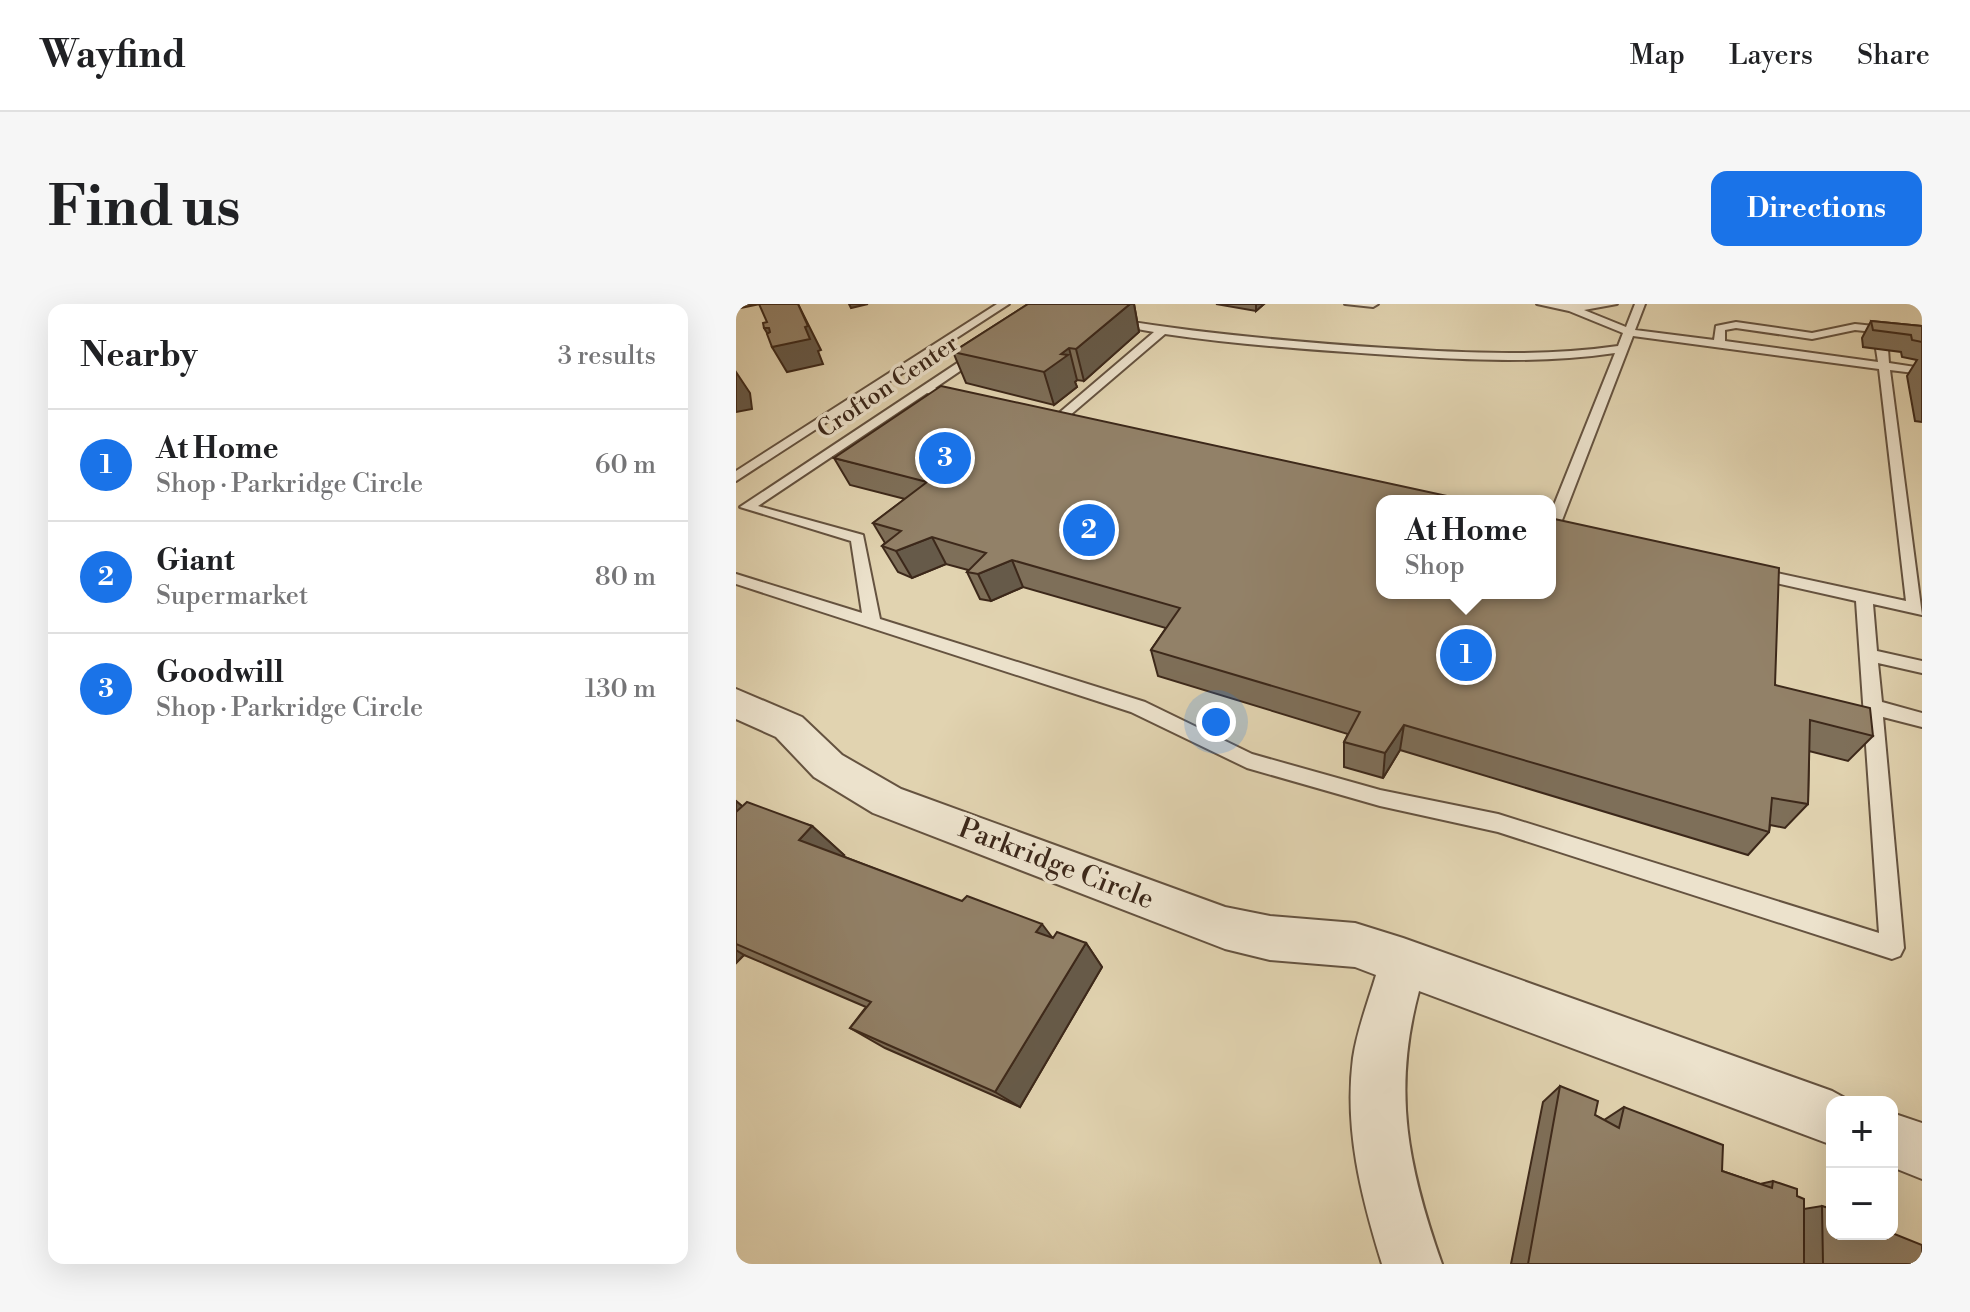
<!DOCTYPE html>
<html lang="en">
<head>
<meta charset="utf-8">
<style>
  :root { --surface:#fff; --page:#f6f6f6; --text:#202124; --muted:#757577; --line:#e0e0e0; --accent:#1a73e8 }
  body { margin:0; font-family:"Libre Bodoni",serif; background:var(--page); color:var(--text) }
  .controls { position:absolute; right:24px; bottom:24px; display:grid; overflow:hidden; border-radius:16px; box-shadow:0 8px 32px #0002 }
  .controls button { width:72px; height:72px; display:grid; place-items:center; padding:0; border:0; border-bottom:2px solid var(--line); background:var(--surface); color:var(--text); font:40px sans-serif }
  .you { position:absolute; left:480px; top:418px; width:28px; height:28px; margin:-20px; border:6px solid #fff; border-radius:50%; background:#1a73e8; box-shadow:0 0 0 12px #1a73e833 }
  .badge { display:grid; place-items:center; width:52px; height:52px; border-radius:50%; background:var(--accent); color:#fff; font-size:26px; font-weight:700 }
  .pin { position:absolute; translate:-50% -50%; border:4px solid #fff; box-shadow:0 2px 8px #0006 }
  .popup { position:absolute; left:640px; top:191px; width:180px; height:104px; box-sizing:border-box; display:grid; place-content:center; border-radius:16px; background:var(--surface); filter:drop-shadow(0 2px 6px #0005); font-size:26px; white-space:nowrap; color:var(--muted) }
  .popup b { font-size:30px; color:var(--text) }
  .popup::after { content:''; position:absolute; left:50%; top:100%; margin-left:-16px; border:16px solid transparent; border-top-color:var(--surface) }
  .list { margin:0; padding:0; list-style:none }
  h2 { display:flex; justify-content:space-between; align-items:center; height:104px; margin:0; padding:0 32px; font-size:34px }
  h2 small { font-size:26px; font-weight:400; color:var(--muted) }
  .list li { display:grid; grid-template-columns:52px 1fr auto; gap:24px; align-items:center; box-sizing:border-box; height:112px; padding:0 32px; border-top:2px solid var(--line) }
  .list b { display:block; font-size:30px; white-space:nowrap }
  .list p { margin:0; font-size:26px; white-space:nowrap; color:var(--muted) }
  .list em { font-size:26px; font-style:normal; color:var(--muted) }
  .map { position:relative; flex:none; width:1186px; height:960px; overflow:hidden; border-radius:16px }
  header { display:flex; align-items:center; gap:48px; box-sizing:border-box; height:112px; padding:0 40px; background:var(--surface); border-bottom:2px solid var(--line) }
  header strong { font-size:38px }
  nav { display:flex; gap:44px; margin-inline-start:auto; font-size:28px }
  .intro { display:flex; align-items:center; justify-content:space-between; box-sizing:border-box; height:192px; padding:0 48px }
  h1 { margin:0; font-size:56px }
  .button { padding:20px 36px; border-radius:16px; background:var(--accent); color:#fff; font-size:28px; font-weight:700 }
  main { display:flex; gap:48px; padding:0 48px }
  aside { flex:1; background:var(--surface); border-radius:16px; box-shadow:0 8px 32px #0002 }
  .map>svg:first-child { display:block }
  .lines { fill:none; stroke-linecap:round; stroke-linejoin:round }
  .service-casing { stroke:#655340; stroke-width:4 }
  .minor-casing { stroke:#655340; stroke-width:4 }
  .service { fill:#ece2cc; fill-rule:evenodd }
  .minor { fill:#ece2cc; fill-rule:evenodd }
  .wall { fill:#7e6f59; stroke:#3c281a; stroke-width:2 }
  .shaded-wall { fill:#665a49; stroke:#3c281a; stroke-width:2 }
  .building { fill:#928168; stroke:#3c281a; stroke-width:2 }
  .labels { text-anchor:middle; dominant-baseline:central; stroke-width:7; stroke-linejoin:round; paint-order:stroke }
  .far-street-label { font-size:24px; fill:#3c281a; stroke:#ece2cc }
  .street-label { font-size:28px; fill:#3c281a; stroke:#ece2cc }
</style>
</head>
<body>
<header>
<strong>Wayfind</strong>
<nav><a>Map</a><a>Layers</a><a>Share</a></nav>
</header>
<div class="intro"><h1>Find us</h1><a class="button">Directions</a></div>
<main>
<aside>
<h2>Nearby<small>3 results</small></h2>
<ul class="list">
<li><span class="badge">1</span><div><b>At Home</b><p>Shop · Parkridge Circle</p></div><em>60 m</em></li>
<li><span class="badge">2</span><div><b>Giant</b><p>Supermarket</p></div><em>80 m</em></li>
<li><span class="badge">3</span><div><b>Goodwill</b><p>Shop · Parkridge Circle</p></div><em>130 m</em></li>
</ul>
</aside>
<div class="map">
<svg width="1186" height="960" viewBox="0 0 1186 960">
  <rect width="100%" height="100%" fill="#e1d3b0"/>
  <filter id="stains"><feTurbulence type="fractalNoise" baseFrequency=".0025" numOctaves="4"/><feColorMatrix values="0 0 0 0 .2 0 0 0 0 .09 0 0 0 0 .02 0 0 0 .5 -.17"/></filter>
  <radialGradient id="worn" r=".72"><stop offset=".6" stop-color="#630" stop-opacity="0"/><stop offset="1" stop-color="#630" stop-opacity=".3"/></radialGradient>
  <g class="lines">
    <defs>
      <path id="service" d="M 261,0 L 273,0 L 0,177 L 0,167 Z
        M 609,0 L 642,0 L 637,3 Z
        M 801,0 L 881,0 L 848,6 L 890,23 L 899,0 L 909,0 L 899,26 L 978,36 L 980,22 L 1000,18 L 1076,29 L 1119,20 L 1186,27 L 1186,33 L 1119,26 L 1076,35 L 1000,24 L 989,26 L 989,37 L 1142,58 L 1140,45 L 1146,42 L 1152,45 L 1153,59 L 1186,64 L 1186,70 L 1154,66 L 1186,311 L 1137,300 L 1141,347 L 1186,357 L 1186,369 L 1142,359 L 1146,398 L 1186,409 L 1186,423 L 1147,413 L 1168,644 L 1164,652 L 1156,655 L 762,528 L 644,502 L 511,464 L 395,408 L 0,280 L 0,270 L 126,309 L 115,237 L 4,203 L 241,46 L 249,46 L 249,50 L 199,84 L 225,90 L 225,96 L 191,89 L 22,202 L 127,231 L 144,315 L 409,398 L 516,450 L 644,486 L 762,510 L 1143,629 L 1120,297 L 1018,274 L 1010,269 L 1018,264 L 1170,297 L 1143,65 L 897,32 L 823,224 L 816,228 L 814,211 L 879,49 C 804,60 729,56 654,51 C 579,46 504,41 429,30 L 326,118 L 316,115 L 418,28 L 373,20 L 373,16 L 377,15 C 468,30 559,38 650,44 C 728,49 805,53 882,42 L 887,29 L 833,7 Z"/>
      <path id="minor" d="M 0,385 L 66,413 L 106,451 L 165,485 L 489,603 L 534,612 L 619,619 L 667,634 L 1096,787 L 1116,798 L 1096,798 L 1096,841 L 683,687 C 656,788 672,863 706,960 L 646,960 C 625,892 608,825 617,754 C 621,726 632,698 640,671 L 619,663 L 534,656 L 489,645 L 137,509 L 78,473 L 40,433 L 0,415 Z
        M 1156,809 L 1186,819 L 1186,875 L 1156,863 Z"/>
    </defs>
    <use href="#service" class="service-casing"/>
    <use href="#minor" class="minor-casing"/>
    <use href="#service" class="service"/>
    <use href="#minor" class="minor"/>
  </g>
  <path class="wall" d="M 292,0 L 398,0 L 403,28 L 348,77 L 341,76 L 339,78 L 341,83 L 318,101 L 230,79 L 217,48 Z
    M 480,0 L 528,0 L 520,7 Z
    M 1135,17 L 1186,22 L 1186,118 L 1179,117 L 1171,72 L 1181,56 L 1166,53 L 1165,48 L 1127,43 L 1126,34 Z
    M 98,154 L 1039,381 L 1137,432 L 1112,457 L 1073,447 L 1072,500 L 1049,524 L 1034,521 L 1033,528 L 1012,551 L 664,446 L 647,474 L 608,463 L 608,438 L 612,430 L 422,372 L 415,346 L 430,324 L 287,283 L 255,297 L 244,295 L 231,268 L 232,266 L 210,260 L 176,274 L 162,268 L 146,242 L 149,239 L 137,219 L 169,195 L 114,181 Z
    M 0,497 L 6,502 L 76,522 L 108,551 L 106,552 L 317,634 L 350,639 L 366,663 L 284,803 L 149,744 L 114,724 L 130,703 L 8,651 L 0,659 Z
    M 824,782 L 859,811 L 868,816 L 888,803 L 986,867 L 1024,880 L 1037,877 L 1061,892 L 1068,905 L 1086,902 L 1186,960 L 775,960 L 807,798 Z"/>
  <path class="shaded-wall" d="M 0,0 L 24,0 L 0,5 Z
    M 62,0 L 85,46 L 82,47 L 87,60 L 51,68 L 36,43 L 39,42 L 28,24 Z
    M 113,0 L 132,0 L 115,4 Z
    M 394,0 L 398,0 L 403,28 L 348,77 L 340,45 Z
    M 520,0 L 528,0 L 520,7 Z
    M 333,44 L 341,76 L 339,78 L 341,83 L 318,101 L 308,68 L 325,50 Z
    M 0,68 L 14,89 L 16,105 L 0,108 Z
    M 196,233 L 210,260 L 176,274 L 160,247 Z
    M 276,256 L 287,283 L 255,297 L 242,270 Z
    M 668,421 L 664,446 L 647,474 L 649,449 Z
    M 0,497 L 34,526 L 0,521 Z
    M 76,522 L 108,551 L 96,564 L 63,536 Z
    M 306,620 L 325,645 L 300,628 Z
    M 350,639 L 366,663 L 284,803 L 259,788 Z
    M 0,646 L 8,651 L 0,659 Z"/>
  <path class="building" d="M 23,0 L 62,0 L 72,22 L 69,23 L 74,35 L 36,43 L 31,30 L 34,28 L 33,24 L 28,24 L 27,19 L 31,18 Z
    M 292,0 L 394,0 L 340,45 L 333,44 L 325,50 L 332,51 L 308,68 L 217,48 Z
    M 1135,17 L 1186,22 L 1186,38 L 1176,36 L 1175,31 L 1137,26 Z
    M 205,82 L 734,197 L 646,197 L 646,289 L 814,289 L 814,214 L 1043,264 L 1039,381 L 1134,404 L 1137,432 L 1074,416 L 1072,500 L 1036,494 L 1033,528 L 668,421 L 649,449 L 608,438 L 624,408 L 415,346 L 444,304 L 276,256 L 242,270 L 231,268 L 250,249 L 196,233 L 160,247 L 146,242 L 165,227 L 137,219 L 191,178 L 98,154 Z
    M 11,498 L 76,522 L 63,536 L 218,594 L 226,597 L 231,592 L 306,620 L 300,628 L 317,634 L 321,628 L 350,639 L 259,788 L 114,724 L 135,698 L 0,640 L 0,508 Z
    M 824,782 L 862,797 L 859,811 L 883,824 L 888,803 L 987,841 L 986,867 L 1036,884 L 1037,877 L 1061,885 L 1061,892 L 1068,895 L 1068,960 L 792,960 Z
    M 1086,902 L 1096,905 L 1096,930 L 1156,929 L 1186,941 L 1186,960 L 1087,960 Z"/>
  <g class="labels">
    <g class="far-street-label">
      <text transform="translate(152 83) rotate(-34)">Crofton Center</text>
    </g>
    <g class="street-label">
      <text transform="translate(320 560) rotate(21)">Parkridge Circle</text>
    </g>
  </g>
  <rect width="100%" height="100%" filter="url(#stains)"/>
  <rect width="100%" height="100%" fill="url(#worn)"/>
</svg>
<div class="controls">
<button>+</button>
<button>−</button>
</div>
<div class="you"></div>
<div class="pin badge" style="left:730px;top:351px">1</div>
<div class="popup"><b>At Home</b>Shop</div>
<div class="pin badge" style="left:353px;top:226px">2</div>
<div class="pin badge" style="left:209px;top:154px">3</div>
</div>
</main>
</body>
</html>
